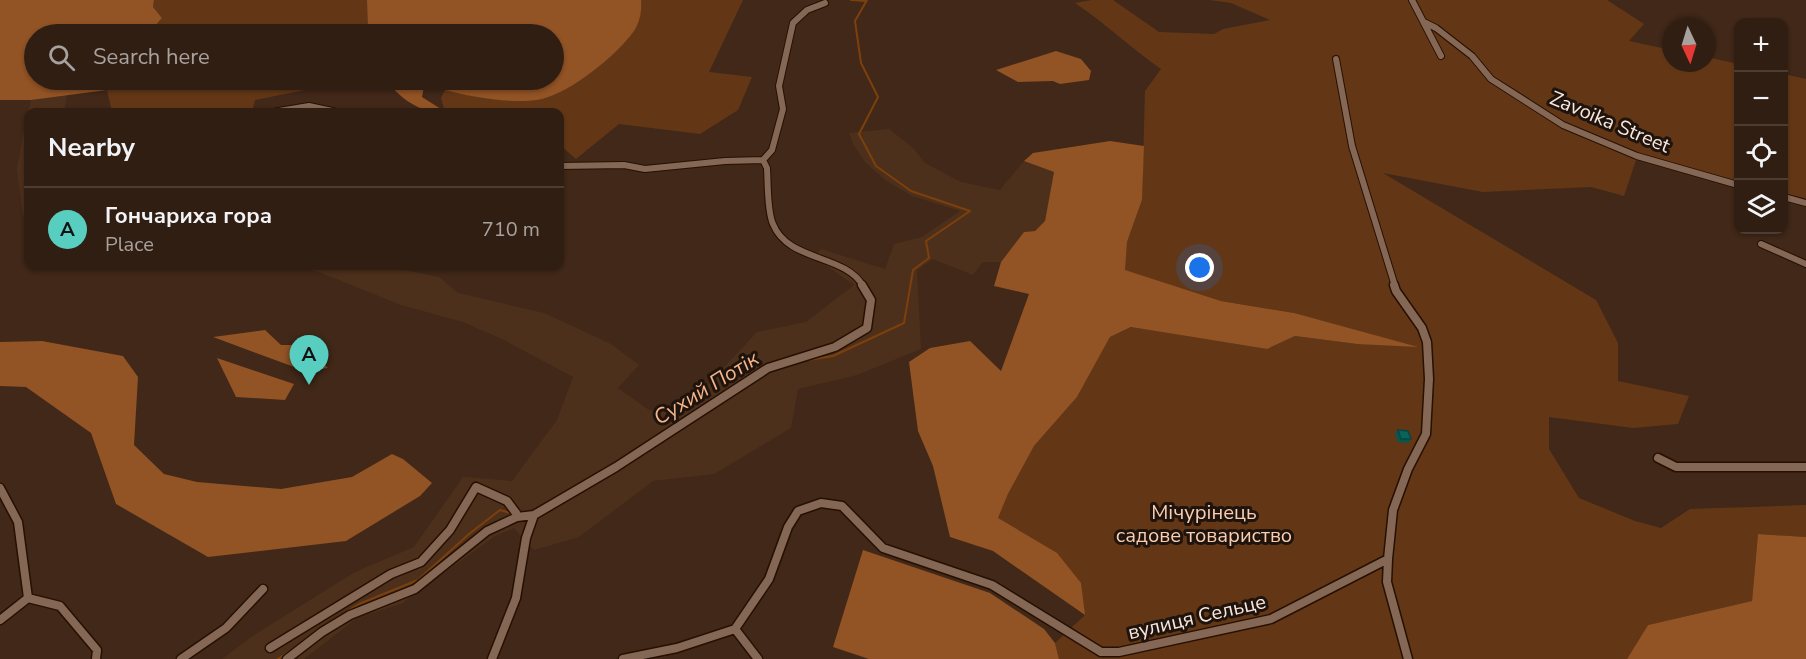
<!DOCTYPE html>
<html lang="en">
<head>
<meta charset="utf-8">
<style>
  :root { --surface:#311e12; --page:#3d2b20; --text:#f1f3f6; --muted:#a8a29f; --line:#4c3c32; --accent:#58cec0 }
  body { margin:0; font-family:"Nunito Sans",sans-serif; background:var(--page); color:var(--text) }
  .controls { position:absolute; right:18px; top:18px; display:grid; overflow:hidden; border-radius:12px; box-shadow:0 2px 4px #0004 }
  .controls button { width:54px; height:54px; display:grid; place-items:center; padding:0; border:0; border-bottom:2px solid var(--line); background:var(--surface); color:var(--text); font:30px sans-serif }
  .compass { position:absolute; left:1662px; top:18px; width:54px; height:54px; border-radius:50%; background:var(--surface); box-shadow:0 2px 4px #0004; rotate:176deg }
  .you { position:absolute; left:1200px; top:268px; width:21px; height:21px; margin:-15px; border:4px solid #fff; border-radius:50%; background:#1a73e8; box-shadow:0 0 0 9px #1a73e833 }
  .badge { display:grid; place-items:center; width:39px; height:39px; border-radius:50%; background:var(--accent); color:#111; font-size:20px; font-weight:700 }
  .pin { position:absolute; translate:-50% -50px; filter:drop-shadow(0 2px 3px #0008) }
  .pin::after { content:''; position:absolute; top:32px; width:21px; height:18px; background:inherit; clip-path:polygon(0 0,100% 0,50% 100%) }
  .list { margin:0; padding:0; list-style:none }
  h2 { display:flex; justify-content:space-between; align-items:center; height:78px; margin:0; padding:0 24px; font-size:26px }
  h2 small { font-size:20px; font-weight:400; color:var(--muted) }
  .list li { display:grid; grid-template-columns:39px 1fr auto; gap:18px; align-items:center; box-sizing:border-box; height:84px; padding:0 24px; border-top:2px solid var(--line) }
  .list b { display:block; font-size:22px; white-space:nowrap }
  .list p { margin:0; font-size:20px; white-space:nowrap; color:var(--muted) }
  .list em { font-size:20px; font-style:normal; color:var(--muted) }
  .icon { flex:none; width:33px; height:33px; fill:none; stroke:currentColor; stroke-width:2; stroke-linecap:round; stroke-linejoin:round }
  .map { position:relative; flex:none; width:1806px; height:659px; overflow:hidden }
  .search { position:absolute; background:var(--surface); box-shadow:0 2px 4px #0004; left:24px; top:24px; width:540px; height:66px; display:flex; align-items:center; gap:15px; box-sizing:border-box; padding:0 21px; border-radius:33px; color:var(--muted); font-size:22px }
  .panel { position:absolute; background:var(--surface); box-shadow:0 2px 4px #0004; left:24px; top:108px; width:540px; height:162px; border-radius:12px }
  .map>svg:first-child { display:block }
  .built { fill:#4d301b }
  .green { fill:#633716 }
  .forest { fill:#925325 }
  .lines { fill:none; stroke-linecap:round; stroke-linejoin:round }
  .stream { stroke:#7d400c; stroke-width:2 }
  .street-far1-casing { stroke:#261002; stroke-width:8 }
  .street-casing { stroke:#261002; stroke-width:11 }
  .street-far1 { stroke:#846755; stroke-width:6 }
  .street { stroke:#846755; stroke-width:8 }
  .wall { fill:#09564f }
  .building { fill:#0b645c; stroke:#084640; stroke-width:1.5 }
  .labels { text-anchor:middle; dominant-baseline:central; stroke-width:6; stroke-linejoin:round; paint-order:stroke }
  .street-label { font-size:20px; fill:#f8e7dd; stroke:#1f140d }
  .park-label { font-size:20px; fill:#fbceb1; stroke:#1f140d }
  .water-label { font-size:21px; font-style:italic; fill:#f6b58a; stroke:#1f140d }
</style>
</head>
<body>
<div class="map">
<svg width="1806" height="659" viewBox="0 0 1806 659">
  <rect width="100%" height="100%" fill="#412818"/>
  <path class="built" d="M 67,94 L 64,112 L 28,112 L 28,218 L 23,215 L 17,169 L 22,140 L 31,100 Z
    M 889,129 L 913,148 L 925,163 L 961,182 L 1000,190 L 1024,161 L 1054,172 L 1045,221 L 1035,231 L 1024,232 L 1001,262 L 983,262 L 973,275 L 933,259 L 917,270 L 921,349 L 857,375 L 798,389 L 791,428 L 714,474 L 653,481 L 579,537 L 534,550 L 514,528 L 495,536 L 401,604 L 358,617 L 304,659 L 222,659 L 254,635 L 355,572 L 414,547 L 463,477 L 512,481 L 557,420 L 573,377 L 502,339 L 463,322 L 401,305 L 319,272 L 293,266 L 385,266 L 439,277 L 458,293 L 544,313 L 611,344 L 639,365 L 618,388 L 649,410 L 686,408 L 757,332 L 806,322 L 854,285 L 814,257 L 821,249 L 885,269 L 894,244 L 922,237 L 960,211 L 912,196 L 885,180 L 866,163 L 854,146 L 849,133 Z"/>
  <path class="green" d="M 154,0 L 367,0 L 368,34 L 148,34 L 162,18 L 153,7 Z
    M 641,0 L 743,0 L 709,72 L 752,77 L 738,110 L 700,134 L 619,124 L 576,159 L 560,145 L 560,112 L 445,112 L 441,98 L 445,90 L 472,96 L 516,100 L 592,71 L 634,31 Z
    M 1092,0 L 1113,0 L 1159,32 L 1214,34 L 1223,29 L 1270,20 L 1231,3 L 1210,0 L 1607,0 L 1644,24 L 1629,41 L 1671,50 L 1671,63 L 1707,63 L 1707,57 L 1738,64 L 1738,185 L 1637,157 L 1624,196 L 1591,187 L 1483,192 L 1383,173 L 1596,300 L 1618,343 L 1618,381 L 1689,396 L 1678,424 L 1633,428 L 1549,417 L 1549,449 L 1579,498 L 1635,521 L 1661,528 L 1690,509 L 1806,505 L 1806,537 L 1758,534 L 1752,601 L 1648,625 L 1627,659 L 1059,659 L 1055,643 L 1085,615 L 998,518 L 1008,494 L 1034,446 L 1077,397 L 1110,337 L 1132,327 L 1267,349 L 1295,336 L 1357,344 L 1294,313 L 1221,301 L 1124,270 L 1127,242 L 1142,200 L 1145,91 L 1161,69 C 1131,48 1105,23 1075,3 Z
    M 1784,74 L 1806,79 L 1806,203 L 1784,197 Z
    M 118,80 L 355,80 L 255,100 L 252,112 L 112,112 L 107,90 Z"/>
  <path class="forest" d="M 0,0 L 154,0 L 153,7 L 162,18 L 148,34 L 34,34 L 34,80 L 118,80 L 107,90 L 31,100 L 0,100 Z
    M 367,0 L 641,0 C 642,10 640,22 634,31 C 616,56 571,92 542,99 C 515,105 471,97 445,90 L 444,80 L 554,80 L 554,34 L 368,34 Z
    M 1056,51 L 1081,59 L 1091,71 L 1089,80 L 1060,84 L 1053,81 L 1018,82 L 996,70 Z
    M 386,80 L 434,80 L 424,86 L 422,97 L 441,109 L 442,112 C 419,113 399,97 386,80 Z
    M 1110,141 L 1144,146 L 1142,200 L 1127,242 L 1125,270 L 1221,301 L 1294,313 L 1418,347 L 1357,344 L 1295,336 L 1267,349 L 1131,327 L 1110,337 L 1077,397 L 1034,446 L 1008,494 L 998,518 L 1057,553 L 1081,583 L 1085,615 L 993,551 L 950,537 L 933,466 L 918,431 L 909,362 L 930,348 L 970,341 L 1001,371 L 1029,294 L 994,286 L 1001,262 L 1024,232 L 1035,231 L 1045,221 L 1054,172 L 1024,161 L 1033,153 Z
    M 265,330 L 281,345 L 302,345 L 328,368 L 305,371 L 213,337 Z
    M 42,341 L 123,356 L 138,377 L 134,445 L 164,474 L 197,482 L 281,489 L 352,477 L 392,454 L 403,459 L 432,483 L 420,496 L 346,541 L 208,557 L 116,504 L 91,433 L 26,387 L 0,386 L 0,342 Z
    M 217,358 L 294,384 L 285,400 L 236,397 Z
    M 1758,534 L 1806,537 L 1806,659 L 1627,659 L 1648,625 L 1752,601 Z
    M 863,550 L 990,593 L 1044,629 L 1055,643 L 1059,659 L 869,659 L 833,647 Z"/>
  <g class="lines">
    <path class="stream" d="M 851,0 L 866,1
      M 808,360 L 833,356 L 904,323 L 913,270 L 929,258 L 926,241 L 970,211 L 911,191 L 876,166 L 859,134 L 878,97 L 861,63 L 855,21 L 867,0
      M 324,626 L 359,604 L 418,580 L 469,534 L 500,510 L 514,514
      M 278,659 L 293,649"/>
    <defs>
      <path id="street-far1" d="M 1412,0 L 1441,56
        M 1424,22 L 1436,28 L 1472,56 L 1491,79 L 1563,125 L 1637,156 L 1738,185
        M 1336,59 L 1352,146 L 1395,286
        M 273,112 L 309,106 L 337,112
        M 763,160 L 772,150 L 783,109 L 779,86 L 793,23 L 807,10 L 825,3
        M 763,160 L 767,168 C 768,183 767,211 773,224 C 788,262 845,254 863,286
        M 560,166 L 624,165 L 645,169 L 725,161 L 763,160
        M 1784,197 L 1806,203
        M 1761,244 L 1806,264"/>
      <path id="street" d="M 1658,458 L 1676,467 L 1806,467
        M 0,488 L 18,522 L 28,598
        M 1388,559 L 1387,582 L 1408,659
        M 28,598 L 60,606 L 97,650 L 96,659
        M 0,620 L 28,598
        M 735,629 L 758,659
        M 270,648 L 391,574 L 421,562 L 450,530 L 476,487 L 507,501 L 516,513
        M 181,659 L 226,628 L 263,589
        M 287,659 L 322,632 L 350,615 L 415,589 L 487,531 L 517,517 L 534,515 L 616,467 L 768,368 L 835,347 L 867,328 L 871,300 L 862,285
        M 492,659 L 516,598 L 526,538 L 534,515
        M 623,659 L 677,648 L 735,629 L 769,579 L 788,527 L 798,511 L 821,503 L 842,506 L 883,548 L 992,585 L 1101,652 L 1119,652 L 1271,619 L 1388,559 L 1393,510 L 1408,469 L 1426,434 L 1429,379 L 1427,342 L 1422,328 L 1396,291 L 1394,285"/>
    </defs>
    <use href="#street-far1" class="street-far1-casing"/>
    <use href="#street" class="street-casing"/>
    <use href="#street-far1" class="street-far1"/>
    <use href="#street" class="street"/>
  </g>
  <path class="wall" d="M 1398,430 L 1411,439 L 1408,443 L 1398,442 L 1395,434 Z"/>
  <path class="building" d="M 1398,430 L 1408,431 L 1411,439 L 1401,439 Z"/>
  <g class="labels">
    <g class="street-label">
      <text transform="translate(1610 122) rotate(23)">Zavoika Street</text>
      <text transform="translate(1197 617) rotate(-13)">вулиця Сельце</text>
    </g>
    <g class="park-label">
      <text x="1204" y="512">Мічурінець<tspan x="1204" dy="23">садове товариство</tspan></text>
    </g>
    <g class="water-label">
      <text transform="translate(706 388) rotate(-32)">Сухий Потік</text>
    </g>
  </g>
</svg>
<div class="controls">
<button>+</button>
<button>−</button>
<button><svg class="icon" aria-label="locate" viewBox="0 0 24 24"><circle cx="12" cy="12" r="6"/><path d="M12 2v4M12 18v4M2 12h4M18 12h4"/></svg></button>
<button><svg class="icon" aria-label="layers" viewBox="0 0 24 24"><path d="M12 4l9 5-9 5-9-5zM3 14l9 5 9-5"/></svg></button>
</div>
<svg class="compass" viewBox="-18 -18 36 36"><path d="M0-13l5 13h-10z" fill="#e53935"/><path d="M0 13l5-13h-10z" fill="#a8a29f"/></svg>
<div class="you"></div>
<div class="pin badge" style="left:309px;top:385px">A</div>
<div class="search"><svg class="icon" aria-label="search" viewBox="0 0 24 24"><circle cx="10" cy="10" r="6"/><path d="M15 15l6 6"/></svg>Search here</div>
<section class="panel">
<h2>Nearby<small></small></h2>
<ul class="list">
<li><span class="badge">A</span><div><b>Гончариха гора</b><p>Place</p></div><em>710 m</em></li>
</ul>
</section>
</div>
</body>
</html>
